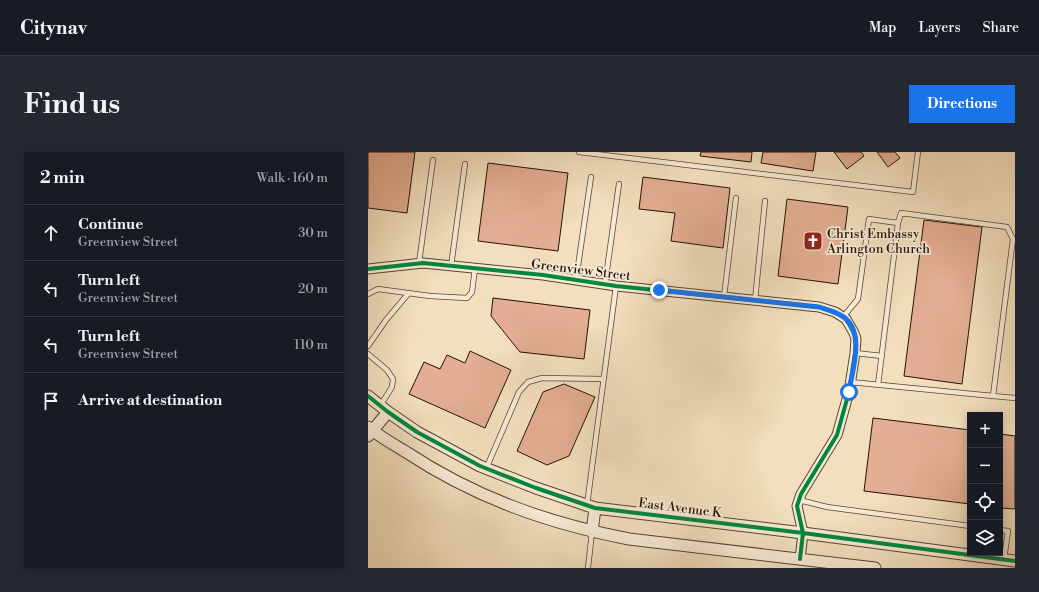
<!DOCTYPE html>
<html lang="en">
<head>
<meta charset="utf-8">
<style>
  :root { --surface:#171b24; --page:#242831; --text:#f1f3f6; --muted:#9ea1a6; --line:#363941; --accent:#1a73e8 }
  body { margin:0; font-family:"Libre Bodoni",serif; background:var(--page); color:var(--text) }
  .controls { position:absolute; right:12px; bottom:12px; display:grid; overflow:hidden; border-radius:0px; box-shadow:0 2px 10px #0003 }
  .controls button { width:36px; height:36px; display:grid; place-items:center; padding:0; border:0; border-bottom:1px solid var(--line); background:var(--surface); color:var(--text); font:20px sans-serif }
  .stop { position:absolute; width:12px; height:12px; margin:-9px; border:3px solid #1a73e8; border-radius:50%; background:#fff }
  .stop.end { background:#1a73e8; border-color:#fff; box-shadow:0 1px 4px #0008 }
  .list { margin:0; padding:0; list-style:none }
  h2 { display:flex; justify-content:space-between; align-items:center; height:52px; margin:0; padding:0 16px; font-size:17px }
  h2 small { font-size:13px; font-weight:400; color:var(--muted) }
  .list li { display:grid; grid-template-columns:26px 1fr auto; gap:12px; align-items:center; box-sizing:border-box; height:56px; padding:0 16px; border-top:1px solid var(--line) }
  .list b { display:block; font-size:15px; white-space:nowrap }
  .list p { margin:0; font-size:13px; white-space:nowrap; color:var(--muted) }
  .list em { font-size:13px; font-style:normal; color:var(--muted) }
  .icon { flex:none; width:22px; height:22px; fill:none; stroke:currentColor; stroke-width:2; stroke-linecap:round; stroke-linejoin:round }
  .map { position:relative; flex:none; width:647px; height:416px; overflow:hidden; border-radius:0px }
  header { display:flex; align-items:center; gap:24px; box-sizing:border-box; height:56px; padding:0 20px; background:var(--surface); border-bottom:1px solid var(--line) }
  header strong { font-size:19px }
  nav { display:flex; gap:22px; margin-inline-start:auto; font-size:14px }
  .intro { display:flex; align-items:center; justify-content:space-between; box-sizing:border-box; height:96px; padding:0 24px }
  h1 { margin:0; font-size:28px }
  .button { padding:10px 18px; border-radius:0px; background:var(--accent); color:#fff; font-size:14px; font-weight:700 }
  main { display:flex; gap:24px; padding:0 24px }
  aside { flex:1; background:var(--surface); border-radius:0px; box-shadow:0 2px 10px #0003 }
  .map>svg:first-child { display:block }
  .building { fill:#e3ae93; stroke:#251107 }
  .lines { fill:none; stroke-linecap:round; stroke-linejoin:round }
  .service-casing { stroke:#584435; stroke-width:6 }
  .minor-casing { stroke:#584435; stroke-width:11 }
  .tertiary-casing { stroke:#584435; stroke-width:13 }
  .service { stroke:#f7ead5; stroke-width:4.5 }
  .minor { stroke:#f7ead5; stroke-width:9 }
  .tertiary { stroke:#f7ead5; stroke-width:11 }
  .cycleway-casing { stroke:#f7ead5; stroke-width:6 }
  .cycleway { stroke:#00873e; stroke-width:4 }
  .route { stroke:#1a73e8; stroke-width:5 }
  .labels { text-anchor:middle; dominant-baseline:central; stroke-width:3.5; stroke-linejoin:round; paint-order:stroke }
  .poi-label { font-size:13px; fill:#251107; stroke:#f7ead5; text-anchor:start }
  .street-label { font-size:13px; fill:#251107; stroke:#f7ead5 }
</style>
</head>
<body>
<header>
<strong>Citynav</strong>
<nav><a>Map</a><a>Layers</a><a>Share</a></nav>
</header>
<div class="intro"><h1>Find us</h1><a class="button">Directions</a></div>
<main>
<aside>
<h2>2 min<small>Walk · 160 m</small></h2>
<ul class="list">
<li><svg class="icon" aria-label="ahead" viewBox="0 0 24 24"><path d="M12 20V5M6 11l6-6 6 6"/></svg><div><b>Continue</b><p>Greenview Street</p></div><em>30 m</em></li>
<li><svg class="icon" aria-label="left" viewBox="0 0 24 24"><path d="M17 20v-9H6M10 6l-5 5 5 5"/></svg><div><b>Turn left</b><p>Greenview Street</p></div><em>20 m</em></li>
<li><svg class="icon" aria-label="left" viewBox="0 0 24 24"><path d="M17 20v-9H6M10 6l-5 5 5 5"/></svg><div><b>Turn left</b><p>Greenview Street</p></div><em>110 m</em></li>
<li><svg class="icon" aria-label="arrive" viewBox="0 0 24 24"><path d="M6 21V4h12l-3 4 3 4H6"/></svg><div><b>Arrive at destination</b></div></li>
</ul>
</aside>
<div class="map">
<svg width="647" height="416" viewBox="0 0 647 416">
  <rect width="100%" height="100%" fill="#f3dfbe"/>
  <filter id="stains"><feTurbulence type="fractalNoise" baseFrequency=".005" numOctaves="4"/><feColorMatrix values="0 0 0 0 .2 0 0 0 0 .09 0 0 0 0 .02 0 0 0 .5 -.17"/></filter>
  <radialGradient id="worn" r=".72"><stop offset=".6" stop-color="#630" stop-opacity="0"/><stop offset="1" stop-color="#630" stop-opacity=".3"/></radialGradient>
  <path class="building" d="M 0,0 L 47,0 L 39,61 L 0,56 Z
    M 333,0 L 384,0 L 383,10 L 332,4 Z
    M 395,0 L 448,0 L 445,19 L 393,11 Z
    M 466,0 L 493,0 L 496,4 L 479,17 Z
    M 509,0 L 527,0 L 532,6 L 520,15 Z
    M 120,11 L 200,21 L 190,99 L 110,89 Z
    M 275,25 L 362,36 L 355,96 L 303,89 L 307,61 L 271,57 Z
    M 419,47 L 480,55 L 470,132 L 410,124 Z
    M 556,68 L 614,75 L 594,232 L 536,224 Z
    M 125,146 L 222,158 L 216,207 L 152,200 L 123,164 Z
    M 102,199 L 143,218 L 117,276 L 41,242 L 56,210 L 72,217 L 79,203 L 97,211 Z
    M 196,232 L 227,245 L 201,304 L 179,313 L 149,299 L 175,240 Z
    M 505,266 L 602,278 L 602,352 L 496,339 Z
    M 632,282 L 647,284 L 647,357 L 632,356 Z"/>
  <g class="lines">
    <defs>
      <path id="service" d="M 211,0 L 545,40 L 550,0
        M 51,111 L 65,8
        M 83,114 L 97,12
        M 208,128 L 223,25
        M 237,132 L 251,32
        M 0,142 L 10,137 L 62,144 L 99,146 L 104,140 L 107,116
        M 356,145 L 368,46
        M 387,148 L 397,49
        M 475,165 L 490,147 L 501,67 L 530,71
        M 0,194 L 18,168 L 40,142
        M 487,201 L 514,204
        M 0,202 L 19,218 L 25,227 L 24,235 L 12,254
        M 482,230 L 625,244 L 645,87 L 639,75 L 533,61 L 530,71 L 510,233
        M 625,244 L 647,246
        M 118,317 L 151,240 L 160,230 L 174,226 L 234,227
        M 431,348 L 459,355 L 602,374
        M 219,353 L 248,134
        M 632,378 L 640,379 L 636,407
        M 220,416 L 224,380"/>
      <path id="minor" d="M 0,117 L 55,111 L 175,123 L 248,134 L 451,155 L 467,160 L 478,167 L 486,181 L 488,187 L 487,201 L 481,240 L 469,283 L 433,342 L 429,354 L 435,381 L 432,407"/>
      <path id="tertiary" d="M 0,244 L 20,260 L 49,280 L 112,314 L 168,336 L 227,356 L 435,381 L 647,409
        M 0,275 C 12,285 25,292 38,300 C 108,346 179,371 261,387 L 507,416
        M 0,284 L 20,260
        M 224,380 L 227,356"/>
    </defs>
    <use href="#service" class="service-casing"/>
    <use href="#minor" class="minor-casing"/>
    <use href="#tertiary" class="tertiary-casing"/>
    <use href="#service" class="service"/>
    <use href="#minor" class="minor"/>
    <use href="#tertiary" class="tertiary"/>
    <defs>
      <path id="cycleway" d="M 0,117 L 55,111 L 175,123 L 248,134 L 451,155 L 467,160 L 478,167 L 486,181 L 488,187 L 487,201 L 481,240 L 469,283 L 433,342 L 429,354 L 435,381 L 432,407
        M 0,244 L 20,260 L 49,280 L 112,314 L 168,336 L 227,356 L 435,381 L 647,409"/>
    </defs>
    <use href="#cycleway" class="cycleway-casing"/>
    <use href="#cycleway" class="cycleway"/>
  </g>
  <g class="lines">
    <path class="route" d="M 291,138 L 451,155 C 460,158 470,160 477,166 C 497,183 484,218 481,240"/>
  </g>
  <defs>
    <symbol id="church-square" viewBox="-11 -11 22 22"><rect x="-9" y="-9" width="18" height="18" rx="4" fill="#8f2418" stroke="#f7ead5"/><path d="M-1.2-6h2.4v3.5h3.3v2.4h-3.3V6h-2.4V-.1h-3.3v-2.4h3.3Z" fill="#fff"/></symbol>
  </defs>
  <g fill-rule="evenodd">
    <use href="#church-square" x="434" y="78" width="22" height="22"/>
  </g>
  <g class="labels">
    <g class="poi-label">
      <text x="459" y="82">Christ Embassy<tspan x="459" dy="15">Arlington Church</tspan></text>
    </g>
    <g class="street-label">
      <text transform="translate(213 118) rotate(7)">Greenview Street</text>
      <text transform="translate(312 356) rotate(7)">East Avenue K</text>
    </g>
  </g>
  <rect width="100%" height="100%" filter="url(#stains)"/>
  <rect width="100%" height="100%" fill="url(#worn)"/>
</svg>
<div class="controls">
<button>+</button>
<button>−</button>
<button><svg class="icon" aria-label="locate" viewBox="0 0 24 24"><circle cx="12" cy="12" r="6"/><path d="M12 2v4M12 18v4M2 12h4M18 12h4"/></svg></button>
<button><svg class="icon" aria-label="layers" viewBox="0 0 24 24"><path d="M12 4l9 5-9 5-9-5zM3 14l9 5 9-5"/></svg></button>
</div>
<div class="stop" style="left:481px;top:240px"></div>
<div class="stop end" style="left:291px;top:138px"></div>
</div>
</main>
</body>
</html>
